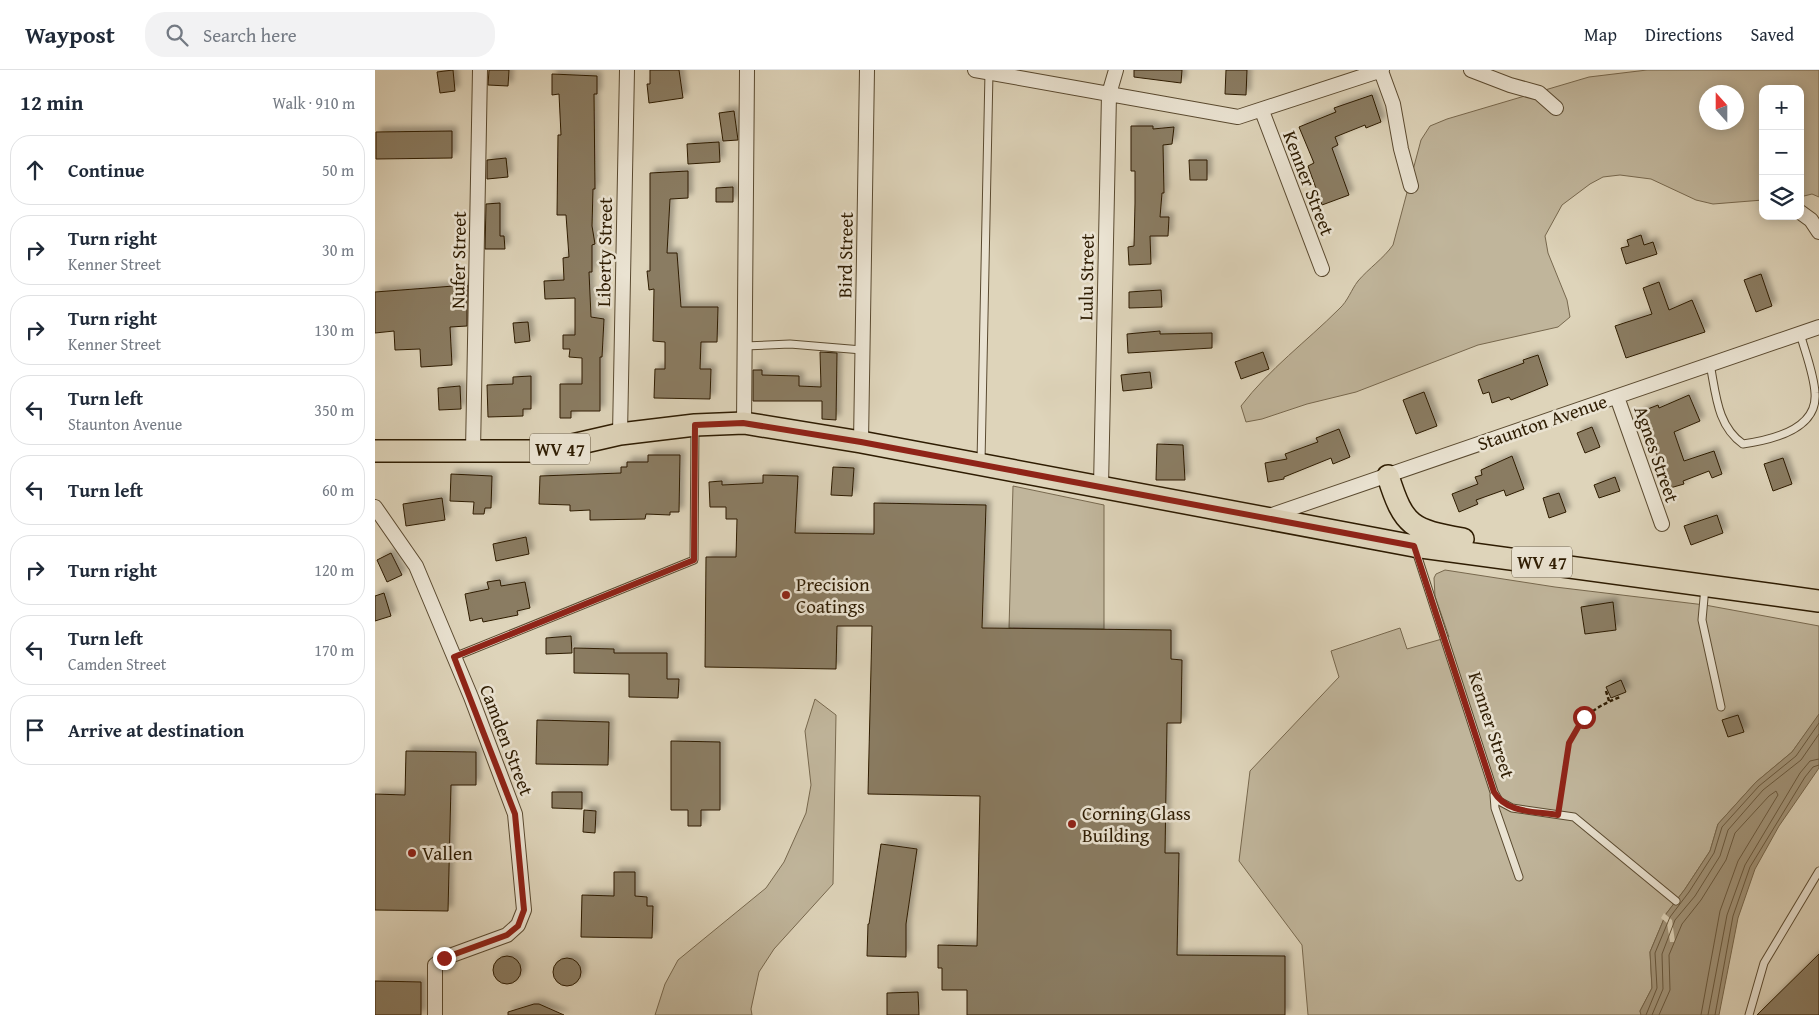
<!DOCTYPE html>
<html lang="en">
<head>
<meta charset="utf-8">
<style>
  :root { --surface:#fff; --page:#f2f2f3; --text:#1f2937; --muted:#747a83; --line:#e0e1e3 }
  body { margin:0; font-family:"Gentium Book Plus",serif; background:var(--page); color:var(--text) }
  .controls { position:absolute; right:15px; top:15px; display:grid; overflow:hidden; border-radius:10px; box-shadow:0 2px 12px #0003 }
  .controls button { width:45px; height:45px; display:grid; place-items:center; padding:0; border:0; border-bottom:1px solid var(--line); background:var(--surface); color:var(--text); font:25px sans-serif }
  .compass { position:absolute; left:1324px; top:15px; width:45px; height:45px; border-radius:50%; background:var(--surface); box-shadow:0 2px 12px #0003; rotate:339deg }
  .stop { position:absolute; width:15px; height:15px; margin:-11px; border:4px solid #8f2418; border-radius:50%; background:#fff }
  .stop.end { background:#8f2418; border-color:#fff; box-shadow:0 1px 5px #0008 }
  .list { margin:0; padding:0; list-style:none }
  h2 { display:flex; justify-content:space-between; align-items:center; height:65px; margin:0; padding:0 20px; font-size:21px }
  h2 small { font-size:16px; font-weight:400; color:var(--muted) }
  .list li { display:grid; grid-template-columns:32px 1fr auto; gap:15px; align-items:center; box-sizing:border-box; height:70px; margin:0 10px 10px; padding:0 10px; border:1px solid var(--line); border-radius:20px }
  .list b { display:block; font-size:19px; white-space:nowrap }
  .list p { margin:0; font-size:16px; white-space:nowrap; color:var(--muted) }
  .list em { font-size:16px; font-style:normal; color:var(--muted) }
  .icon { flex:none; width:28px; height:28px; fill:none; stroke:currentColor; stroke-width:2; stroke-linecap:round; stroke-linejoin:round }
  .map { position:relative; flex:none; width:1444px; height:945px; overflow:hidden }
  header { display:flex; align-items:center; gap:30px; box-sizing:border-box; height:70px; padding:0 25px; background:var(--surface); border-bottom:1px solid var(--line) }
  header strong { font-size:24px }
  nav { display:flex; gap:28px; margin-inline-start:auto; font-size:18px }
  .search { width:350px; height:45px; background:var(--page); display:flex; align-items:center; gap:12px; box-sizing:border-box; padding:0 18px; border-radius:20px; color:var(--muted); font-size:19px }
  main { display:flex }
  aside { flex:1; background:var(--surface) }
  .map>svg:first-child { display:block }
  .green { fill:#c0b59b; stroke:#77684e; fill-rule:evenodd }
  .water { fill:#a2957b; stroke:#74654b }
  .pier { fill:#ded4ba }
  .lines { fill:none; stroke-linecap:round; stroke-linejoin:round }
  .shore { stroke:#68583e; stroke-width:1 }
  .building { fill:#8a7c62; stroke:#2e1c02; filter:url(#shadow) }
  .service-casing { stroke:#5a4a30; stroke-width:9 }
  .minor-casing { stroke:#5a4a30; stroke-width:16 }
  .primary-casing { stroke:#2e1c02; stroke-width:24 }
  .path { stroke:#2e1c02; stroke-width:2.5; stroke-dasharray:4 2.5; stroke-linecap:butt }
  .service { stroke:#eae3d2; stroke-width:7 }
  .minor { stroke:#eae3d2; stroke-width:14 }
  .primary { stroke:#ded4ba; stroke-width:21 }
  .route { stroke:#8f2418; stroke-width:6 }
  .poi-dot { fill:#8f2418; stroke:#eae3d2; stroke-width:2 }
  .labels { text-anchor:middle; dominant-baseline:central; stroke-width:5; stroke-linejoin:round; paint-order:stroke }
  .shield { fill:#eae3d2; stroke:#665840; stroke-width:1 }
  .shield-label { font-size:18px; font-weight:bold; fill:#2e1c02 }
  .street-label { font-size:19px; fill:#2e1c02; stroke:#eae3d2 }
  .poi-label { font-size:19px; fill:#2e1c02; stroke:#eae3d2; text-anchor:start }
</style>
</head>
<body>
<header>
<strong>Waypost</strong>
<div class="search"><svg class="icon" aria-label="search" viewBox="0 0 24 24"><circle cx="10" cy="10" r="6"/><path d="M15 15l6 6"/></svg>Search here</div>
<nav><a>Map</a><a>Directions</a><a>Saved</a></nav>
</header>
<main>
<aside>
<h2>12 min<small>Walk · 910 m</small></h2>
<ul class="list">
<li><svg class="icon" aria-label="ahead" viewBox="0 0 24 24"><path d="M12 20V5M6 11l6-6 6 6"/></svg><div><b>Continue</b></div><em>50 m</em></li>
<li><svg class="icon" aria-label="right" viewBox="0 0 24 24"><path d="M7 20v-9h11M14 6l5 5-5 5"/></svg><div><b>Turn right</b><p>Kenner Street</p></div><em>30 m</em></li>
<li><svg class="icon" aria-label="right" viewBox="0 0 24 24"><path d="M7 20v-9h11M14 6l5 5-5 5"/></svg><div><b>Turn right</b><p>Kenner Street</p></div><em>130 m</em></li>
<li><svg class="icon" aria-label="left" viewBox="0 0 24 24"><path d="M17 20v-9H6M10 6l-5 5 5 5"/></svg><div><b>Turn left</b><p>Staunton Avenue</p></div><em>350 m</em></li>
<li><svg class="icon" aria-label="left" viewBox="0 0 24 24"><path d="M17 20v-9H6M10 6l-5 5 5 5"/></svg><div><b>Turn left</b></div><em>60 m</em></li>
<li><svg class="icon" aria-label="right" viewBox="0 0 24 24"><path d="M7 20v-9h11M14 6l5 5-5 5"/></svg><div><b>Turn right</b></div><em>120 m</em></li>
<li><svg class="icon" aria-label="left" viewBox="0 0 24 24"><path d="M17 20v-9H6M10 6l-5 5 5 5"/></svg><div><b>Turn left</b><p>Camden Street</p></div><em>170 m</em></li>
<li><svg class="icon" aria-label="arrive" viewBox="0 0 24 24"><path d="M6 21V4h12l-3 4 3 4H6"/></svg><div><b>Arrive at destination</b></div></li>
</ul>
</aside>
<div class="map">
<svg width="1444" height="945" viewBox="0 0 1444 945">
  <defs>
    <filter id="shadow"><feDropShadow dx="4.5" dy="-4.5" stdDeviation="2.5" flood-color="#0004"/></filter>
  </defs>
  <rect width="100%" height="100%" fill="#ded4ba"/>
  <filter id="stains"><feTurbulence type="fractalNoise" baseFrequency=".004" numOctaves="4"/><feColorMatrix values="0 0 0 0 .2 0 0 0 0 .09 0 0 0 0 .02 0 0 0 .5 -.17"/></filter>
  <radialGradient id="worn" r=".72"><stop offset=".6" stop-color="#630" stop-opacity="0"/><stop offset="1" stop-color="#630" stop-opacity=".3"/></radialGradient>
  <path class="green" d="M 1272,0 L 1444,0 L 1444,127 L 1437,124 L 1425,127 L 1425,19 L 1388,19 L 1388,130 L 1338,134 L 1321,130 L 1276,109 L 1245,105 L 1228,107 L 1215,114 L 1187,135 L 1170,166 L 1173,183 L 1192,230 L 1195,247 L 1183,257 L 1103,275 L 981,322 L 932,334 L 887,349 L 871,352 L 866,336 C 895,298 931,272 964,239 C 973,231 976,220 983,211 C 994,198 1008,189 1018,175 L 1046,70 L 1055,56 L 1072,49 L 1214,7 ZM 1332,22 L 1362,22 L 1362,52 L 1332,52 Z
    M 638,416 L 729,435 L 729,559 L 634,558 Z
    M 1070,500 L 1180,517 L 1330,535 L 1444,556 L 1444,645 L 1417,682 L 1381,712 L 1343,754 L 1335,781 L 1310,819 L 1291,844 L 1275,882 L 1277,918 L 1265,941 L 1266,945 L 933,945 L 927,875 L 864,791 L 875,701 L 964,607 L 956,581 L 1025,558 L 1032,579 L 1074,567 L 1060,526 L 1059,508 L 1061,504 Z
    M 440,629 L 461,645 L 458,814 L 399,879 L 384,902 L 376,939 L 377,945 L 280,945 L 290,914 L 303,890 L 391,818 L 409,792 L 431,743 L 436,715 L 430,661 Z"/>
  <path class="water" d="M 1444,644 L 1444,698 L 1404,756 L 1380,799 L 1363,848 L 1344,945 L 1266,945 L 1265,941 L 1277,918 L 1275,882 L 1291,844 L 1310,819 L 1335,781 L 1343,754 L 1381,712 L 1417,682 Z"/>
  <path class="pier" d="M 1289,843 L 1297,850 L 1300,872 L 1295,872 L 1292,853 L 1286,848 Z"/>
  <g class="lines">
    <path class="shore" d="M 1271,945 L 1282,918 L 1280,883 L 1295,847 L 1314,822 L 1339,783 L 1347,757 L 1384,716 L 1421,686 L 1444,653
      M 1277,945 L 1288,919 L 1287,884 L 1300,850 L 1320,826 L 1345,786 L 1353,760 L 1388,720 L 1426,690 L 1444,664
      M 1284,945 L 1295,920 L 1294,885 L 1307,854 L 1326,830 L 1351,790 L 1360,763 L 1394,726 L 1401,721 L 1403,725 L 1363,791 L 1345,841 L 1326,945
      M 1333,945 L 1352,845 L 1370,795 L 1425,703 L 1435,691 L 1444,689
      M 1340,945 L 1358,846 L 1375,797 L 1430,707 L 1438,697 L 1444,695"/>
  </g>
  <path class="building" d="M 78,0 L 80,21 L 65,23 L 62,2 Z
    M 114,0 L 134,0 L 133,16 L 113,15 Z
    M 275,0 L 304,0 L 308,28 L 274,33 L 272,14 L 275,14 Z
    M 759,0 L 807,0 L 806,13 L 759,7 Z
    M 851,0 L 872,0 L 871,25 L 850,24 Z
    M 177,4 L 222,6 L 222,24 L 219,24 L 220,119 L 218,119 L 217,156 L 220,174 L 217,175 L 217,202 L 214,202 L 216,247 L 229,249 L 227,287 L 225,287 L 225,341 L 196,341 L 196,348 L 185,348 L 185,314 L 207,314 L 207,288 L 194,287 L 195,279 L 188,279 L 188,265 L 200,265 L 200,228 L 170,229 L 169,211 L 189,210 L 188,188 L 194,187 L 191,145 L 182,145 L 183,65 L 186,65 L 184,24 L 177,25 Z
    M 997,25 L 1006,52 L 991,58 L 990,55 L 960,67 L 963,75 L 957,78 L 974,125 L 947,135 L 933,96 L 939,93 L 924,57 L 961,42 L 959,38 Z
    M 359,41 L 363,70 L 348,71 L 344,43 Z
    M 756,56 L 778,56 L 778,59 L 799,57 L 797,74 L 788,75 L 789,123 L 787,123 L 785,147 L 794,147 L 793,166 L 775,166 L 776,194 L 754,195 L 753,177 L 759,176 L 760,133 L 760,101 L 756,101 Z
    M 77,61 L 77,88 L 1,89 L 1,62 Z
    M 344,72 L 345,92 L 313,94 L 312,74 Z
    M 131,88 L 133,107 L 112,109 L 112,90 Z
    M 814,90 L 832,90 L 832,110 L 815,110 Z
    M 313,101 L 313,128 L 295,129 L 292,183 L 302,183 L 306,237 L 343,237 L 342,272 L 326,272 L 325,299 L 336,299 L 335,329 L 279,328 L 280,299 L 290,299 L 290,272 L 278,271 L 279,219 L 274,220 L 272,201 L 275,201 L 275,103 Z
    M 358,117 L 358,132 L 341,132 L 341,118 Z
    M 125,133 L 125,166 L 129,166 L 130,179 L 110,179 L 111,134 Z
    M 1266,165 L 1269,175 L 1278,172 L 1282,184 L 1251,194 L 1246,178 L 1254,176 L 1252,170 Z
    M 1386,204 L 1397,236 L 1381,242 L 1369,210 Z
    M 1284,212 L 1294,240 L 1317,230 L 1330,262 L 1251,288 L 1240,256 L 1277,244 L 1268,218 Z
    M 92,215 L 92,256 L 75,257 L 77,295 L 46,297 L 45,279 L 20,280 L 19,261 L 0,263 L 0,222 Z
    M 786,220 L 787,237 L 754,238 L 754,222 Z
    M 153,252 L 155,271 L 140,273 L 138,253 Z
    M 785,261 L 785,264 L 837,263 L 837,278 L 753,283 L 752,264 Z
    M 445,282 L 462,283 L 461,350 L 447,349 L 447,331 L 378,331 L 378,300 L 387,300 L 387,305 L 424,306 L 424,316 L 446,317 Z
    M 888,282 L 894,299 L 866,309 L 860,292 Z
    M 1163,285 L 1173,315 L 1136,330 L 1134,327 L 1117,333 L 1114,322 L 1108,324 L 1103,310 L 1149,293 L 1148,290 Z
    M 775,302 L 777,318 L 748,321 L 746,305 Z
    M 156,306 L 156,339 L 148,339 L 148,346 L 113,347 L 112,315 L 138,314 L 138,307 Z
    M 85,316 L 86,339 L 64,340 L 63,318 Z
    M 1049,322 L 1062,356 L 1041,364 L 1028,330 Z
    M 1314,325 L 1325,351 L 1299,362 L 1309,391 L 1339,381 L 1347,404 L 1337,408 L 1334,401 L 1308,411 L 1309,414 L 1295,418 L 1265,342 L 1283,335 L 1284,338 Z
    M 1217,357 L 1225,377 L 1210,383 L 1202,363 Z
    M 964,359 L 975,387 L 958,394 L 956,388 L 909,407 L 909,409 L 893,412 L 890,393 L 912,389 L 910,384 L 943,372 L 941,368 Z
    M 782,374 L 808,375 L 810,410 L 781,410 Z
    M 273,385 L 305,385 L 304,442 L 295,442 L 295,445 L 271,444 L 270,449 L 215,450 L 215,440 L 195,441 L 195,435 L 164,434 L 165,406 L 246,403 L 246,397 L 252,397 L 252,392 L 273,392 Z
    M 1137,386 L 1149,419 L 1131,426 L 1129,420 L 1101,430 L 1103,434 L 1084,442 L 1077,424 L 1103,414 L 1100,407 L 1107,405 L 1106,400 Z
    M 1408,388 L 1417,414 L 1398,421 L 1389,394 Z
    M 458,397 L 479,398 L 477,426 L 456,425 Z
    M 76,404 L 117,406 L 116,438 L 110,438 L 109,444 L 98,444 L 99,432 L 75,431 Z
    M 388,405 L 423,406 L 420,463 L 499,464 L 499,433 L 611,435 L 607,558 L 796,560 L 796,589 L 807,590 L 806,653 L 792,653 L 790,783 L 804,783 L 802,885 L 910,886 L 910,945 L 592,945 L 592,920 L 567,920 L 567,898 L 563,898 L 563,875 L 602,876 L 605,726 L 493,724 L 497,556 L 462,556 L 461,599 L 330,597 L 331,487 L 361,487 L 362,449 L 351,449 L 351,437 L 335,437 L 334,412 L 347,411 L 347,415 L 388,413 Z
    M 1240,407 L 1245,421 L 1224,428 L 1219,415 Z
    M 1184,423 L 1191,442 L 1174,448 L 1168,428 Z
    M 67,428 L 70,450 L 31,456 L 28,434 Z
    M 1342,445 L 1348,463 L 1316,475 L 1309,456 Z
    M 151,467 L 154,484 L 121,491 L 118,474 Z
    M 16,483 L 27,505 L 12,512 L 2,490 Z
    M 125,510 L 126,516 L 150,512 L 155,538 L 142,541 L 143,545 L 108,552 L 107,548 L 95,551 L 90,524 L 114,519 L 112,512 Z
    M 9,523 L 16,546 L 0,551 L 0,526 Z
    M 1238,532 L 1241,560 L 1210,564 L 1206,537 Z
    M 196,566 L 197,583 L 171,584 L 171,568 Z
    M 199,578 L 239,579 L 239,583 L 292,583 L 292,609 L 304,609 L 303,628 L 254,627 L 254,604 L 199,603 Z
    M 1246,610 L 1251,622 L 1236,628 L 1231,617 Z
    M 1363,645 L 1369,662 L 1353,667 L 1347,650 Z
    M 162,650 L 234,652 L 233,695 L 161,694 Z
    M 296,671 L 345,672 L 345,740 L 326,740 L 326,756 L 313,756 L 313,740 L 296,740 Z
    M 31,681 L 101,682 L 101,715 L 76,715 L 73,841 L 0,840 L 0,724 L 30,725 Z
    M 177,722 L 207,722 L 207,739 L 177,738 Z
    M 209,740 L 221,741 L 220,763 L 208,762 Z
    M 506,774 L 542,779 L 531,854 L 531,887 L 492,886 L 493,854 L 494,854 Z
    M 239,802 L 260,802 L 260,826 L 272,827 L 272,836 L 278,836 L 277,868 L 206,867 L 207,825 L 239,826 Z
    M 1444,884 L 1444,945 L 1382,945 Z
    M118 900a14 14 0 1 1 28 0a14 14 0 1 1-28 0Z
    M178 902a14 14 0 1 1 28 0a14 14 0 1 1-28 0Z
    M 0,911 L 46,912 L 46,945 L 0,945 Z
    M 543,922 L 544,945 L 512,945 L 512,923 Z
    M 159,934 L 164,934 L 189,945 L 133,945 L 133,942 Z"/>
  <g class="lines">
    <defs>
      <path id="service" d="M 369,276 L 415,274 L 487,280
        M 1335,294 C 1341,324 1342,356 1368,374 C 1396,370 1443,360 1440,323 C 1439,304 1430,282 1425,263
        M 606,392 L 614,2
        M 1040,478 L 1119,722 L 1124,731 L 1137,738 L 1199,747 L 1301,831
        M 1330,517 L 1327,550 L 1346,637
        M 79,587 L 319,490 L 320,358
        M 1119,725 L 1120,738 L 1144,807
        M 1374,945 L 1389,893 L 1444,801"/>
      <path id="minor" d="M 600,0 L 863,47 L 1007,0
        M 1096,0 L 1135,15 L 1164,23 L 1181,38
        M 1006,1 L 1018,34 L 1026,79 L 1036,116
        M 887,41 L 947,199
        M 1425,142 L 1436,150 L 1444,162
        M 1242,327 L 1287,454
        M 369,353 L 372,0
        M 245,364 L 252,0
        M 486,372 L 492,0
        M 98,381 L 105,0
        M 726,417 L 734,24 L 741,0
        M 0,437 L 41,496 L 96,627 L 140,744 L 149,840 L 143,855 L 132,865 L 69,888 L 60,895 L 60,945
        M 891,447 L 1444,257"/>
      <path id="primary" d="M 0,381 L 171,381 L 245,364 L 320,355 L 369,353 L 486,372 L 1039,476 L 1444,531
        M 1013,406 C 1029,457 1037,460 1088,469"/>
    </defs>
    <use href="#service" class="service-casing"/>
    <use href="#minor" class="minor-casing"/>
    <use href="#primary" class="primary-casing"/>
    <path class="path" d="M 1231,621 L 1234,631
      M 1184,736 C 1192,682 1187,649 1245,627"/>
    <use href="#service" class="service"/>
    <use href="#minor" class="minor"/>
    <use href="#primary" class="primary"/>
  </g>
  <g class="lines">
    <path class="route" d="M 69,888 L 132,865 L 143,856 L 149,840 L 140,744 L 79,587 L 319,490 L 320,355 L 368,353 L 486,372 L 1039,476 L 1119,722 C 1132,744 1161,741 1183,745 L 1194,673 L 1209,647"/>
  </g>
  <g class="poi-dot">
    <circle cx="411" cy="525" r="5"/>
    <circle cx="697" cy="754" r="5"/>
    <circle cx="37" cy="783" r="5"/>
  </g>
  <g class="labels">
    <g class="shield">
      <rect x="155" y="363.5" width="60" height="31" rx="4"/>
      <rect x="1137" y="476.5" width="60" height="31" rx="4"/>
    </g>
    <g class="shield-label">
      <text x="185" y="379">WV 47</text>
      <text x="1167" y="492">WV 47</text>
    </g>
    <g class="street-label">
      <text transform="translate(934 113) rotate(69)">Kenner Street</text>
      <text transform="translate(229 182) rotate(-89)">Liberty Street</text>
      <text transform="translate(470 185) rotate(-89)">Bird Street</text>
      <text transform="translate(83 190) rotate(-89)">Nufer Street</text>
      <text transform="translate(711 207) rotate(-89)">Lulu Street</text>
      <text transform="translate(1167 352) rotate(-19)">Staunton Avenue</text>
      <text transform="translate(1282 384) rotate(71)">Agnes Street</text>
      <text transform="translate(1117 655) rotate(72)">Kenner Street</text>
      <text transform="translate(132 670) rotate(69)">Camden Street</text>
    </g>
    <g class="poi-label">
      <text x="421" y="514">Precision<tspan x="421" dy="22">Coatings</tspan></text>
      <text x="707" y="743">Corning Glass<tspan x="707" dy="22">Building</tspan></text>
      <text x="47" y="783">Vallen</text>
    </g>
  </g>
  <rect width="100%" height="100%" filter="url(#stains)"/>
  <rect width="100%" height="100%" fill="url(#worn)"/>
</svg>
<div class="controls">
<button>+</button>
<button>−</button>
<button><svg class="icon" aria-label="layers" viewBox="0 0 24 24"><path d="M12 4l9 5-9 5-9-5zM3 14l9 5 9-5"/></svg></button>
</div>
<svg class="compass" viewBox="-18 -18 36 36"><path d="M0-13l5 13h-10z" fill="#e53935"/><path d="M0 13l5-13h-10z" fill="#747a83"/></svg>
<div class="stop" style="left:1209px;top:647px"></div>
<div class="stop end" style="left:69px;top:888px"></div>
</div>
</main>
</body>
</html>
